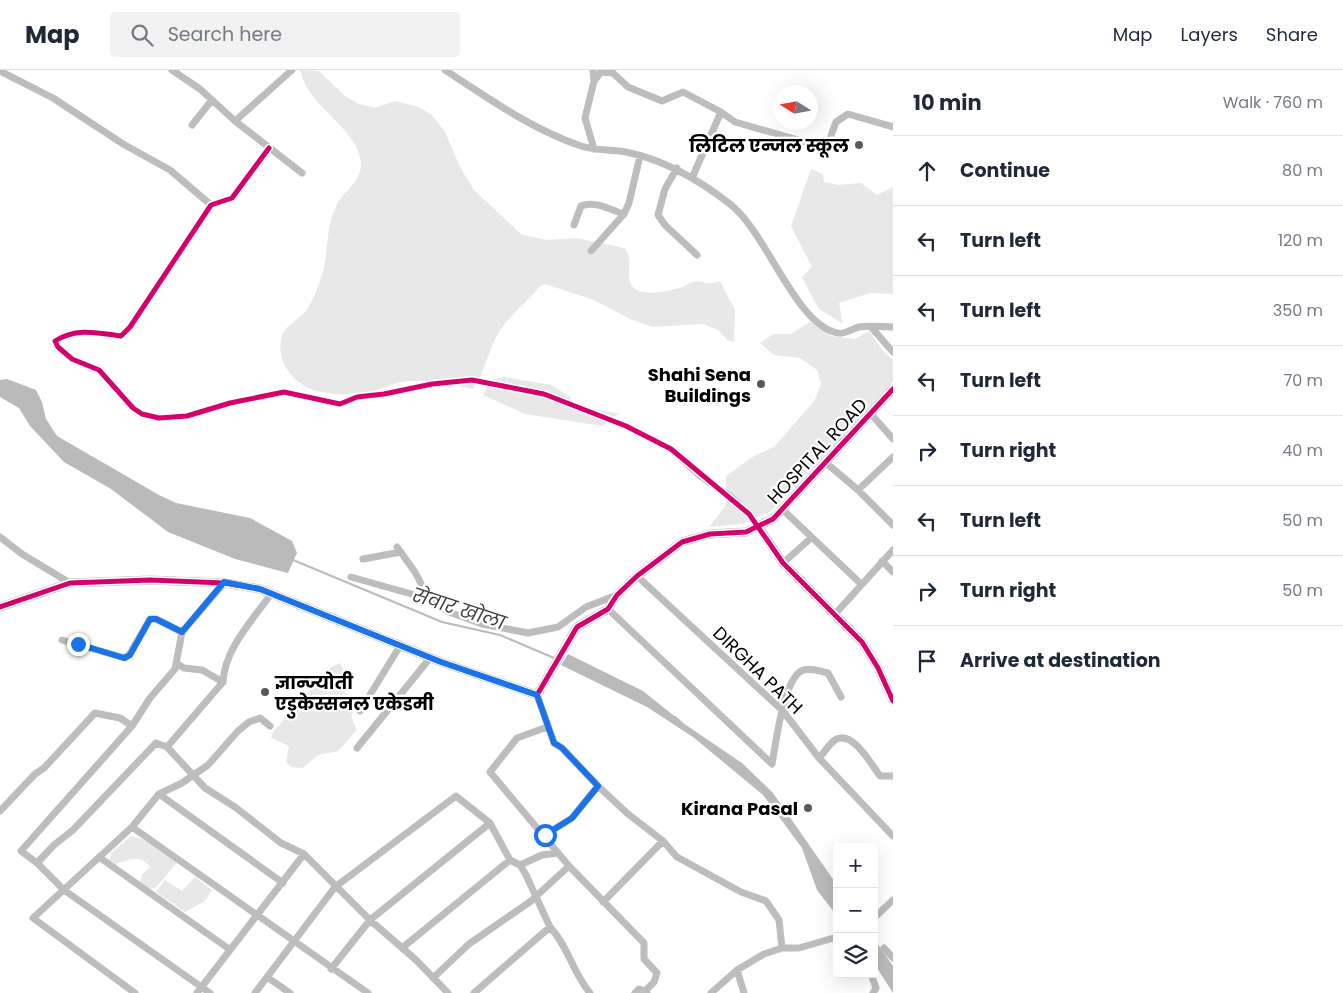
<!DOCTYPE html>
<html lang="en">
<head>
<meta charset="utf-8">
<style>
  :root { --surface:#fff; --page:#f2f2f3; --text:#1f2937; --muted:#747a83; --line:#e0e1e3 }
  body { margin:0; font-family:Poppins,"Noto Sans Devanagari",sans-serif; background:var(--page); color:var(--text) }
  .controls { position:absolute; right:15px; bottom:15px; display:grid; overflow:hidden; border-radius:5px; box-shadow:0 5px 20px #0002 }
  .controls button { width:45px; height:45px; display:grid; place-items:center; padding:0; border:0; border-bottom:1px solid var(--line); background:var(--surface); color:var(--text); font:25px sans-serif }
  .compass { position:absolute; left:773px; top:15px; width:45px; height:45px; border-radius:50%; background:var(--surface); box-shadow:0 5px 20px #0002; rotate:281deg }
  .stop { position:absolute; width:15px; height:15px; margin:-11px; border:4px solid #1a73e8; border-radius:50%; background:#fff }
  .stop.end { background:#1a73e8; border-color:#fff; box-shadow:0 1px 5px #0008 }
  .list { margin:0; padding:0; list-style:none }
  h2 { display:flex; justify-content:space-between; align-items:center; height:65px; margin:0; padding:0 20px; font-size:21px }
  h2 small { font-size:16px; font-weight:400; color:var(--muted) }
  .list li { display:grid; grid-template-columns:32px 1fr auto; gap:15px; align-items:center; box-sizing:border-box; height:70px; padding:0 20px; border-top:1px solid var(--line) }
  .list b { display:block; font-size:19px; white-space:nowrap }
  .list em { font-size:16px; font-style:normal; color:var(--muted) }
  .icon { flex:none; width:28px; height:28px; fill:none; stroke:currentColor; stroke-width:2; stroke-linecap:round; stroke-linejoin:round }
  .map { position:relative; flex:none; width:893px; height:923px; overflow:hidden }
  header { display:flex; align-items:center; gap:30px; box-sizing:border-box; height:70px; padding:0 25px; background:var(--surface); border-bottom:1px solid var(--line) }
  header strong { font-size:24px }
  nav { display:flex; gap:28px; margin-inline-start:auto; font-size:18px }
  .search { width:350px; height:45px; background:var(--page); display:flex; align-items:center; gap:12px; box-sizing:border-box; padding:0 18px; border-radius:5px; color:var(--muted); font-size:19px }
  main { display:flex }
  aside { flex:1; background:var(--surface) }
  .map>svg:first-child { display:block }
  .green { fill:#e8e8e8 }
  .water { fill:#bababa }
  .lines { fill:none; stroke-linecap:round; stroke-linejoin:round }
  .stream { stroke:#bababa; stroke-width:2 }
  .minor { stroke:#bdbdbd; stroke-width:7 }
  .tertiary { stroke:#bdbdbd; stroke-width:9 }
  .cycleway-casing { stroke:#fff; stroke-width:8 }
  .cycleway { stroke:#d6006c; stroke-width:5 }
  .route { stroke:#1a73e8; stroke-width:6 }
  .poi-dot { fill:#595959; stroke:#fff; stroke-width:2 }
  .labels { text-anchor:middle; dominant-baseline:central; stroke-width:4.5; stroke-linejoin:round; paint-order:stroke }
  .poi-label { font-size:18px; font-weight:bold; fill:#000; stroke:#fff; text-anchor:end }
  .street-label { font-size:18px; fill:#000; stroke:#fff }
  .water-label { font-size:19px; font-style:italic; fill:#3e3e3e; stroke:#fff }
</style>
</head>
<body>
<header>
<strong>Map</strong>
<div class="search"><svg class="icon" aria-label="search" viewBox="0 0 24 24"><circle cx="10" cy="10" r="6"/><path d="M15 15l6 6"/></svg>Search here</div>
<nav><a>Map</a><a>Layers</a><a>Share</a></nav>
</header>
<main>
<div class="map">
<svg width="893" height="923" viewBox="0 0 893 923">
  <rect width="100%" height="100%" fill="#fff"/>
  <path class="green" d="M 300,0 L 319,1 L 345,26 L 359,34 L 375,38 L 395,31 L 418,37 L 432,45 L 445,62 L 460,97 L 474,120 L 522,165 L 548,170 L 577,168 L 624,178 C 633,188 628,197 629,208 C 632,230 665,222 679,218 C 684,217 689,212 694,212 C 704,210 705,216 720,211 L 735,240 L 734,272 L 727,270 L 718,260 L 703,254 L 653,257 L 630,249 L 594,230 L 545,214 L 540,216 C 528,231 511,244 501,259 C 487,280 487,299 473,319 C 449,314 426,308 402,312 C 395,313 387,317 380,319 C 359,325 338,326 317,321 C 293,315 273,289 283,263 C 287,255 299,249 305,242 C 312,233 317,219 321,208 C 329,185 325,156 337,134 C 344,121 362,111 361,93 C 358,57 307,37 300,0 Z
    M 811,99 L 823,104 L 824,112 L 838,115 L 861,113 L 877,125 L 893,117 L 893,224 L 870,223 L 839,233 L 843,254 L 818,238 L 802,207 L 812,197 L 791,156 Z
    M 810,252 L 832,266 L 855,269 L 869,261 L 883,281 L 893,290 L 893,312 L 879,330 L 771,441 L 742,454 L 709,457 L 726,435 L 726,406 L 754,386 L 774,377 L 814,331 L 821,314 L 817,300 L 800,288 L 774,285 L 760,273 L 773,264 L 791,264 Z
    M 503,307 L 552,315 L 571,328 L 571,337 L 619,343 L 603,356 L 525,344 L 483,325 L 491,310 Z
    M 340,593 L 350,610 L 345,623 L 359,633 L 351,646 L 357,660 L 338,681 L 318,685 L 303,698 L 291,697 L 286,692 L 289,676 L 271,668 L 273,662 L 331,597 Z
    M 131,766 L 145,770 L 177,793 L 155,818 L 149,819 L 140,813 L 142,805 L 150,797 C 140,783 129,790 116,794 L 110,790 L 111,783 Z
    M 195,807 L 212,820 L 205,831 L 185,842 L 156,822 L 165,810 L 182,821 Z"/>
  <path class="water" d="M 7,309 L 36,320 L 42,332 L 46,349 L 57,366 L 159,425 L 176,433 L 250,448 L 292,471 L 297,483 L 288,503 L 235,489 L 168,462 L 111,419 L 64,392 L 30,356 L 19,338 L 0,327 L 0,310 Z
    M 568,584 L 643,621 L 683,653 L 742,693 L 773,723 L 837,815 L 837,846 L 817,820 L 802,778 L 763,725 L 693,667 L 647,637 L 561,595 Z
    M 874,869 L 893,896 L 893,923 L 874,893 Z"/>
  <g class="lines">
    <path class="stream" d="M 293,490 L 442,552 L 500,565 L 554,588
      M 675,647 L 683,654"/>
    <path class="minor" d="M 172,0 L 200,19 L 235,51 L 302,103
      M 445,0 C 488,28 531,59 581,76 C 596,81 611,79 626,82 C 665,90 698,109 730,134 C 766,162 794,250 834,262 C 844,266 850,259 859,257 C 869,255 882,257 893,257
      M 593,0 L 594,11 L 585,48 L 594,79
      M 0,1 L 53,28 L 123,74 L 170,100 L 211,135
      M 594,11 L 601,2 L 613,3 L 628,17 L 662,31 L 683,22 L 721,42 L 735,52 L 812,74 L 824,76 L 828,74 L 836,52 L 848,44 L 893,57
      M 235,51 L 292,0
      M 192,55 L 212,30
      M 269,78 L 232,128 L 211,135 L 130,257 L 121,266 C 99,263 76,257 55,271 L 58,277 L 72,289 L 99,300 L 133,338 L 142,344 L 159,348 L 187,346 L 230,333 L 284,322 L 340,334 L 357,327 L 384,324 L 432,314 L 472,310 L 544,324 L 626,356 L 671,379 L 699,405 L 731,427 L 749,444 L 758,456
      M 677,98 L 665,119 L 658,145 L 665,155 L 697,185
      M 692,108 L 721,42
      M 574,155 L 581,136 C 594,130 611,140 624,144
      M 591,181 L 624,144 L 629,133 L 640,86
      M 871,257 L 893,282
      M 871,344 L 893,369
      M 825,392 L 858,420 L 893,455
      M 858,420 L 893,387
      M 782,439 L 860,513
      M 0,467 L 22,484 L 70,513
      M 397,477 L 415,502 L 429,529 L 449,542 L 482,554 L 528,563 L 558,557 L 586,537 L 617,525
      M 363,489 L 401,482
      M 882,491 L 893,502
      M 783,493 L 811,468
      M 637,506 L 783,641 L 819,688 L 893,766
      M 351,507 L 429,529
      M 608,539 L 772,694 C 776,673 783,612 801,601 C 809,597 820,601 828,603 L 841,627
      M 836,543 L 893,480
      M 182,562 L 224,513
      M 62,570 L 125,588 L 129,585 L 150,549 L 156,549 L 182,562 L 175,599 L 150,628 L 132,656 L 21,781 L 37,793 L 64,820 L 210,923
      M 223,612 C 225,578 252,551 271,524
      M 537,625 L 554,673 L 562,678 L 598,716 L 628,744 L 663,771 L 677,787 L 741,822 L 766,831 L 779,850 L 782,878
      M 360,641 L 400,576
      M 547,657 L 517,668 L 490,702 L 569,796 L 644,873 L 644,889 L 657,903 L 654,912 L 645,921 L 647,923
      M 167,677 L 223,612 L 202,600 L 184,598 L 176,593
      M 357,678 L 430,588
      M 819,688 C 824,683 829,674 835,670 C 852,659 871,694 880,706 L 893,706
      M 159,724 L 283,813
      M 0,741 L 35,704 L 44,698 L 95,643 L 120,648 L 132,656
      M 132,757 L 368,923
      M 545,765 L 572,748 L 598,716
      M 99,787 L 229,879
      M 37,793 L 54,775 L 73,760 L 156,673 L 167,677 L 205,718 L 235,737 L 281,773 L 304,784 L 370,850 L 416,890 L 448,923
      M 520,795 L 542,785 L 558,783
      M 603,832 L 663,771
      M 874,848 L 893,830
      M 402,878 L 510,790
      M 884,878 L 893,888
      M 331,899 L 370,850 L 490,753
      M 737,900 L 744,923
      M 871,904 L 876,918 L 873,923
      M 267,907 L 290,923
      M 433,908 L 469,874 L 531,831 L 569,796
      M 135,923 L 33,848 L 132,757 L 159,724 L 182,713 L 208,695 L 238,661 L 249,652 L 260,648 L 270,656
      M 197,923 L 304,784
      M 255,923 L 335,817 L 456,726 L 490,753 L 510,790 L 520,795 L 526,805 L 550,857 C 568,876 573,903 590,923
      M 474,923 L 550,857
      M 635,923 L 639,919 L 645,921
      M 711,923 L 737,900 L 764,884 L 782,878 L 799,878 L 837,867"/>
    <path class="tertiary" d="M 758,456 L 783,493 L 862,572 L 878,598 L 893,631
      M 0,537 L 70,513 L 150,510 L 224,513 L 260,519 L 441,592 L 537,625 L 577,557 L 608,539 L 617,525 L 637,506 L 682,472 L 710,464 L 746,462 L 773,449 L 893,319"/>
    <defs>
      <path id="cycleway" d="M 269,78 L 232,128 L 211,135 L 130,257 L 121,266 C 99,263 76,257 55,271 L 58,277 L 72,289 L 99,300 L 133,338 L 142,344 L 159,348 L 187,346 L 230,333 L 284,322 L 340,334 L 357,327 L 384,324 L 432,314 L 472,310 L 544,324 L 626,356 L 671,379 L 749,444 L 783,493 L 862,572 L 878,598 L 893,631
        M 0,537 L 70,513 L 150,510 L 224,513 L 260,519 L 441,592 L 537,625 L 577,557 L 608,539 L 617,525 L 637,506 L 682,472 L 710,464 L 746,462 L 773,449 L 893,319"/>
    </defs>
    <use href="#cycleway" class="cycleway-casing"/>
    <use href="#cycleway" class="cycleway"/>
  </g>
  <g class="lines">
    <path class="route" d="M 78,574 L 124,588 L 130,585 L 150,549 L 156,549 L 182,562 L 224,512 L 260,519 L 441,592 L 537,625 L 554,673 L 562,678 L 598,716 L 572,748 L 545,765"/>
  </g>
  <g class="poi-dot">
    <circle cx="859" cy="75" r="5"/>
    <circle cx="761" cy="314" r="5"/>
    <circle cx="265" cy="622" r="5"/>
    <circle cx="808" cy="738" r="5"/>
  </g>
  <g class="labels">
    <g class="poi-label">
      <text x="849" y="75">लिटिल एन्जल स्कूल</text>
      <text x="751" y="304">Shahi Sena<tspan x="751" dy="21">Buildings</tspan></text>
      <text x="275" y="612" text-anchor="start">ज्ञान्ज्योती<tspan x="275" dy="21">एडुकेस्सनल एकेडमी</tspan></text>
      <text x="798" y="738">Kirana Pasal</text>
    </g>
    <g class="street-label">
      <text transform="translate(817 381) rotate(-47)">HOSPITAL ROAD</text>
      <text transform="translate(758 600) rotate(44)">DIRGHA PATH</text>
    </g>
    <g class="water-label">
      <text transform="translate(459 539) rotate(18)">सेवार खोला</text>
    </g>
  </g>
</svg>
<div class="controls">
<button>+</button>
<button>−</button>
<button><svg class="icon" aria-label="layers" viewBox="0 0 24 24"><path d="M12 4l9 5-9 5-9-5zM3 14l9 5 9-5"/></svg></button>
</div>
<svg class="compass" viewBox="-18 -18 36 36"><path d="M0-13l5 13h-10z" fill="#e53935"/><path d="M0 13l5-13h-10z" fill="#747a83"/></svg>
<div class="stop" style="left:545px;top:765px"></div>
<div class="stop end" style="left:78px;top:574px"></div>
</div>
<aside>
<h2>10 min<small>Walk · 760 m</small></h2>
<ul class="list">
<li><svg class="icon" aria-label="ahead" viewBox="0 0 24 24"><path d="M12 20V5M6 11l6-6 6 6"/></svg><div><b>Continue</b></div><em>80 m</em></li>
<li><svg class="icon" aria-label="left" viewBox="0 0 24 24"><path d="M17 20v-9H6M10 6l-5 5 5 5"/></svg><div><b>Turn left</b></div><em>120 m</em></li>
<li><svg class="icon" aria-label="left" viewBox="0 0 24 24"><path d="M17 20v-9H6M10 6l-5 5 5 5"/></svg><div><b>Turn left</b></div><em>350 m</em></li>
<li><svg class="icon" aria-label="left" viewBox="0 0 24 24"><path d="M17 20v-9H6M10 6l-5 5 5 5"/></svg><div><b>Turn left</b></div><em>70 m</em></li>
<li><svg class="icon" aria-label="right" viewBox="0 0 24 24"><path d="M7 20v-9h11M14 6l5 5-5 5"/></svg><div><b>Turn right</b></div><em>40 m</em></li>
<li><svg class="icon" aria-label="left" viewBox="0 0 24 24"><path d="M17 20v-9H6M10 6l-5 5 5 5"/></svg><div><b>Turn left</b></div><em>50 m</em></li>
<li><svg class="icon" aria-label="right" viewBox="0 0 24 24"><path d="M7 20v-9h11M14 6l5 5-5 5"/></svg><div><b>Turn right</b></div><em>50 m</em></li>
<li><svg class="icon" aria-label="arrive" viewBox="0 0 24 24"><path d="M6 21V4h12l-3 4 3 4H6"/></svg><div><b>Arrive at destination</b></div></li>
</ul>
</aside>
</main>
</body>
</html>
